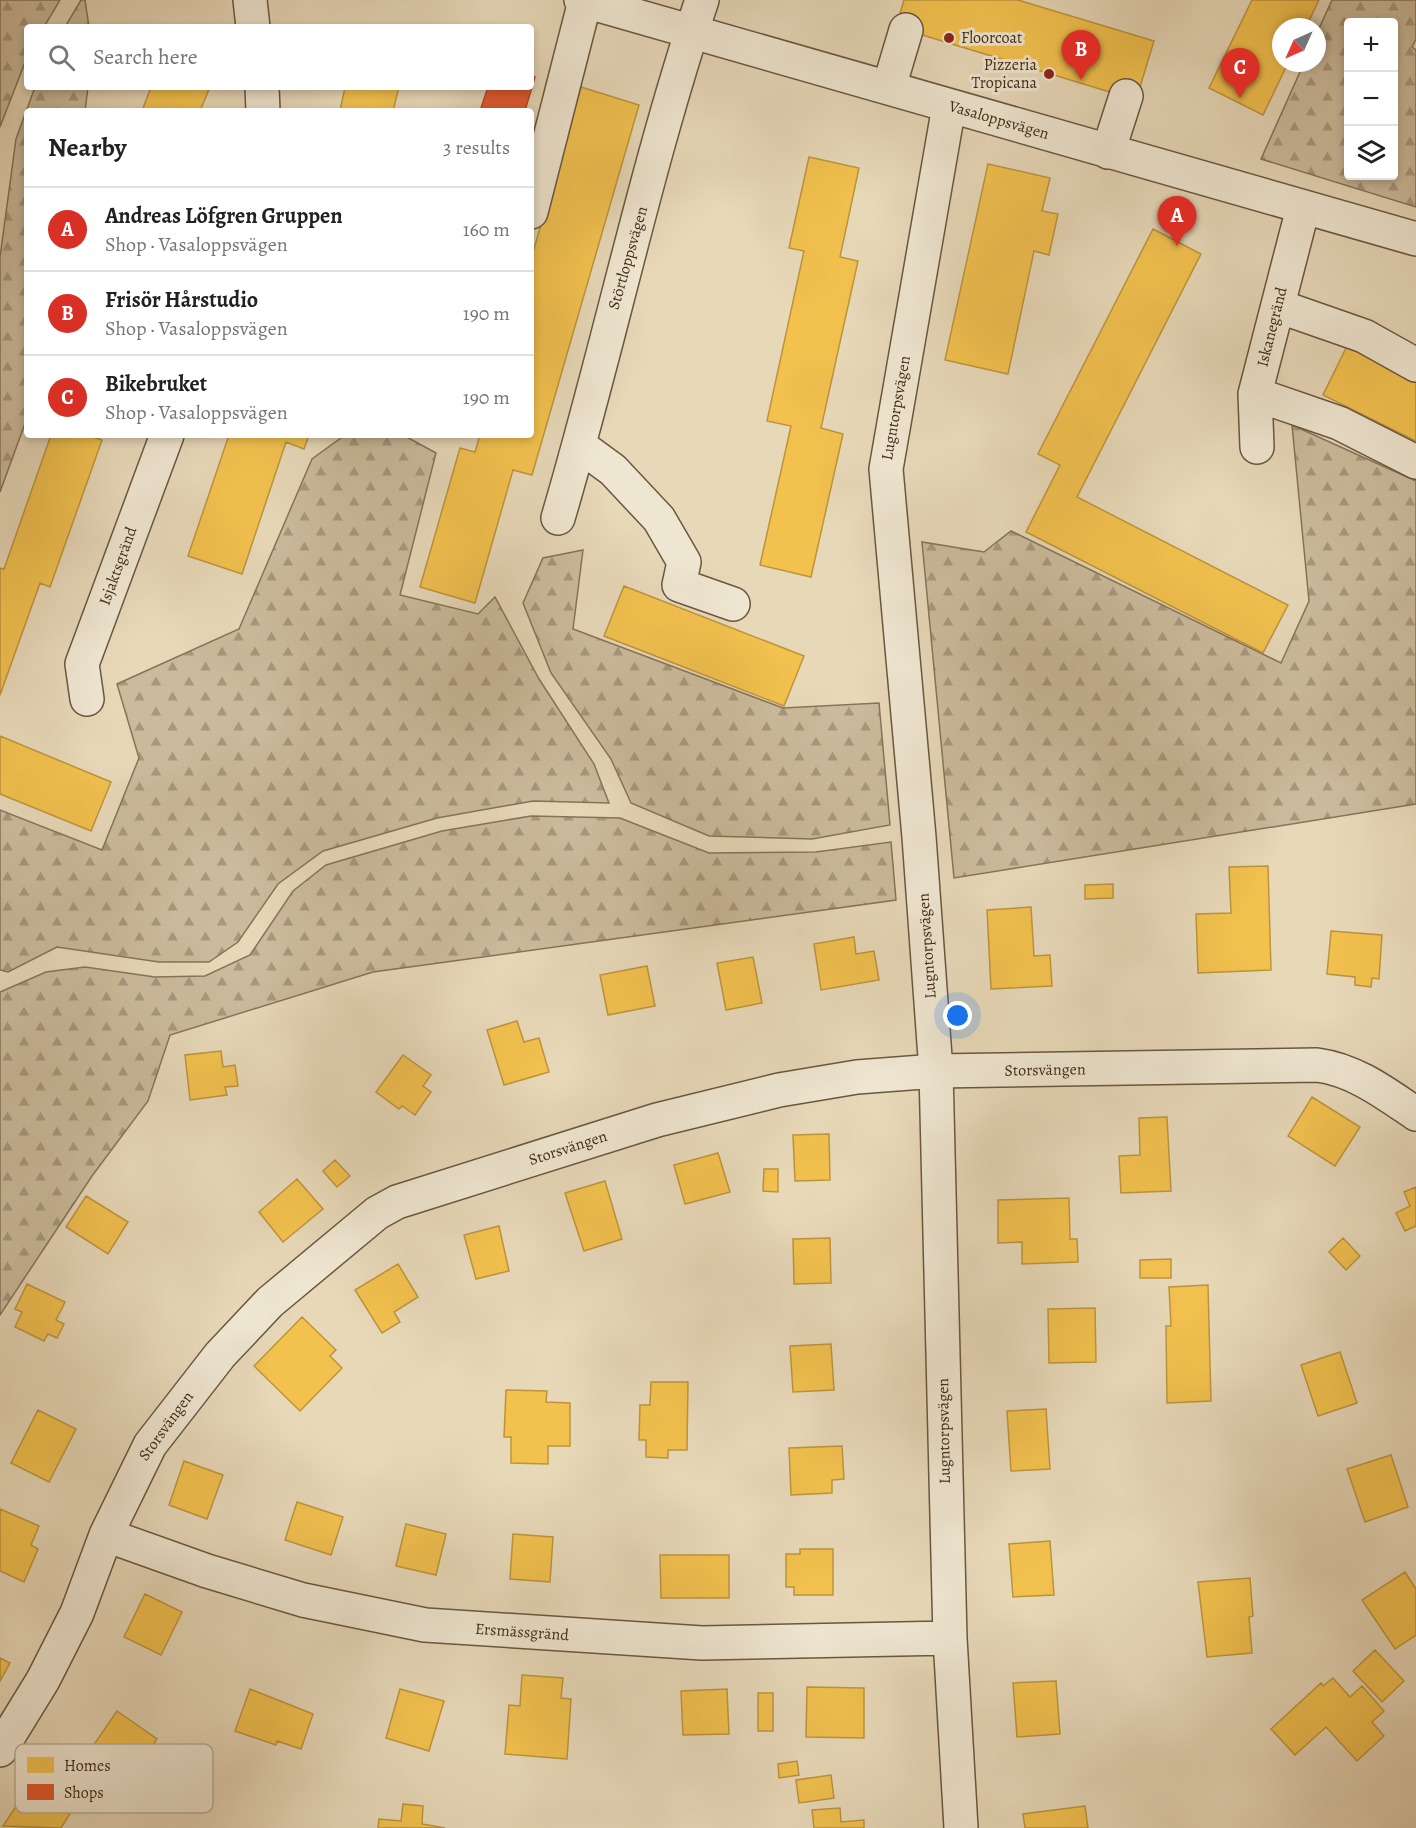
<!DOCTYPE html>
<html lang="en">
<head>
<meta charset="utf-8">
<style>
  :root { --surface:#fff; --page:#f2f2f2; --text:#202124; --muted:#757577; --line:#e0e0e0; --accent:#d93025 }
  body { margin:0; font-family:Alegreya,serif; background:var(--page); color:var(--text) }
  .controls { position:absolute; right:18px; top:18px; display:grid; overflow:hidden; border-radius:6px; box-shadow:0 3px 9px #0003 }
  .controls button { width:54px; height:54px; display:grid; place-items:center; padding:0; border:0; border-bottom:2px solid var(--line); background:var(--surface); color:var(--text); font:30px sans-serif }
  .compass { position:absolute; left:1272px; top:18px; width:54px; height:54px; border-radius:50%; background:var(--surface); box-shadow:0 3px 9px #0003; rotate:225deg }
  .you { position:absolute; left:958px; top:1016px; width:21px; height:21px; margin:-15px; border:4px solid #fff; border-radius:50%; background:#1a73e8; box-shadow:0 0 0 9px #1a73e833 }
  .badge { display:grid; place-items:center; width:39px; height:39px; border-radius:50%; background:var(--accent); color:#fff; font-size:20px; font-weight:700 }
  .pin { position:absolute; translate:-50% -50px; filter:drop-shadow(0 2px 3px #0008) }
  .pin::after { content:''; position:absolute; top:32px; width:21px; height:18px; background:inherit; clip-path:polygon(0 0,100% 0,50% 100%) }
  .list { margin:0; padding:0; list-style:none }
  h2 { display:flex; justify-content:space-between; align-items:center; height:78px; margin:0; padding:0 24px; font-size:26px }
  h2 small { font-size:20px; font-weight:400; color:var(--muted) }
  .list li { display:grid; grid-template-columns:39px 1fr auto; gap:18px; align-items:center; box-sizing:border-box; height:84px; padding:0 24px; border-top:2px solid var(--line) }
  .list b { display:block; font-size:22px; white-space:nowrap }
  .list p { margin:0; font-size:20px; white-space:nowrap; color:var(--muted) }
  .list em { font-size:20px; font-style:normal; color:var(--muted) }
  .icon { flex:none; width:33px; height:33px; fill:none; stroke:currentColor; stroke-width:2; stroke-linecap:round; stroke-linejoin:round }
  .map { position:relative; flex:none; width:1416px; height:1828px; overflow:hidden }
  .search { position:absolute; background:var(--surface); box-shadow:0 3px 9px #0003; left:24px; top:24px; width:510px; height:66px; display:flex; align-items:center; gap:15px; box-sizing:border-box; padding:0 21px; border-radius:6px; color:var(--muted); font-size:22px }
  .panel { position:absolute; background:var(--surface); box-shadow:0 3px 9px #0003; left:24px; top:108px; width:510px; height:330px; border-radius:6px }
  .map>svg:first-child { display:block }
  .forest { fill:url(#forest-firs); stroke:#867459; stroke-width:1.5; fill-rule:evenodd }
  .homes { fill:#f2c14e; stroke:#bd943d; stroke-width:1.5 }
  .shops { fill:#e4572e; stroke:#b34a27; stroke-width:1.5 }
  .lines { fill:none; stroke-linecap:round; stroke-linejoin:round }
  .minor-casing { stroke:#6a573e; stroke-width:36 }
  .minor { stroke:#efe6d1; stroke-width:33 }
  .poi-dot { fill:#8f2418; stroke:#efe6d1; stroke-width:2 }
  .labels { text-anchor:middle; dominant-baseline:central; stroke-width:6; stroke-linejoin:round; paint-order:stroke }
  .poi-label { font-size:16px; fill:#412c16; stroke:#efe6d1; text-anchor:start }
  .street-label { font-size:16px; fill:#412c16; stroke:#efe6d1 }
  .key { fill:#efe6d1; stroke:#bbae99; stroke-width:1.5 }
  .key-label { font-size:16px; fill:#412c16 }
</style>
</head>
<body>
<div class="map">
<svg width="1416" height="1828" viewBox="0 0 1416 1828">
  <defs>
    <pattern id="forest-firs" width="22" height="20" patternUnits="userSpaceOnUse" patternTransform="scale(1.5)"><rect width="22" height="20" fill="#cbbb9c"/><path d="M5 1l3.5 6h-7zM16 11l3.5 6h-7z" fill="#a6987e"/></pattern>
  </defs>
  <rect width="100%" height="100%" fill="#e7d8b8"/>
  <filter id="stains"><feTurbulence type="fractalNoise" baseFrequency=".00333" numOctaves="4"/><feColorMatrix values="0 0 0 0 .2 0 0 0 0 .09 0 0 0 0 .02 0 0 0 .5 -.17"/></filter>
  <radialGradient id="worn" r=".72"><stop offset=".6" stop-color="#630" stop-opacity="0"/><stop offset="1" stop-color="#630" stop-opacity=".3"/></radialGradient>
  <path class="forest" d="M 0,0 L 60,0 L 44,27 L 27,27 L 27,57 L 0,127 Z
    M 81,0 L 85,0 L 89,27 L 65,27 Z
    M 1332,0 L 1416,0 L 1416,39 L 1412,47 L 1416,50 L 1416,207 L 1261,159 L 1304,63 L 1317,63 L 1317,33 ZM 1394,22 L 1394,176 L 1348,176 L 1348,22 Z
    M 35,87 L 88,87 L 85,111 L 27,111 L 27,418 L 0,492 L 0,257 L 16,139 Z
    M 1292,425 L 1416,481 L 1416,804 L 954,878 L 922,542 L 984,552 L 1011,531 L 1281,663 L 1309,601 Z
    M 345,435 L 403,435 L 436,453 L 400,595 L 478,614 L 495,597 L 539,679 L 594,764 L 609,803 L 533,801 L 437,818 L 323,851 L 278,884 L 238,942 L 209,962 L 159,962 L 57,947 L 8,972 L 0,970 L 0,810 L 102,850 L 139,758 L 117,684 L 239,629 L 312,459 Z
    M 583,550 L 573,629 L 783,708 L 879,703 L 890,825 L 812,839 L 709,836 L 631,803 L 611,759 L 551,673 L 523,603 L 543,558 Z
    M 531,816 L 620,818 L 709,853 L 816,852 L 891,842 L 896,900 L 373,972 L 170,1035 L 148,1101 L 92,1176 L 0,1315 L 0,992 L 46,972 L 85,967 L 155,977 L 205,976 L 250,955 L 293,891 L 326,865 L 442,831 Z"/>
  <path class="homes" d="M 904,0 L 1018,0 L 1154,41 L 1136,100 L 896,27 Z
    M 1252,0 L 1319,0 L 1306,27 L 1281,27 L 1281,63 L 1288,63 L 1263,115 L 1209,88 Z
    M 151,87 L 210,87 L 200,111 L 142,111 Z
    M 345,87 L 399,87 L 393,111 L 340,111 Z
    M 581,87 L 639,105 L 532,475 L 513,470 L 475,603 L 420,587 L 460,448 L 475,452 L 480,435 L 531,435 L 531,259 Z
    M 809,157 L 859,168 L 840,257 L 858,261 L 821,428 L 843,434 L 811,577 L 760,565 L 791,426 L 767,421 L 804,251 L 789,248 Z
    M 988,164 L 1050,178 L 1042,211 L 1058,214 L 1049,255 L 1034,251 L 1008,374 L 945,360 Z
    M 1153,229 L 1201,254 L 1077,497 L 1288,605 L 1263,653 L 1026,532 L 1060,465 L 1038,454 Z
    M 1347,346 L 1416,381 L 1416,441 L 1323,395 Z
    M 51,435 L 87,435 L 102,440 L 50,587 L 40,583 L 0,695 L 0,568 L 4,569 Z
    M 229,435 L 309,435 L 304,449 L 286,442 L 242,574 L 188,556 Z
    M 624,586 L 804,656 L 784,706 L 604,636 Z
    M 0,736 L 111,782 L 91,831 L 0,794 Z
    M 1268,866 L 1271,970 L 1198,973 L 1196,914 L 1231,913 L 1229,867 Z
    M 1113,884 L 1113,898 L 1085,899 L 1085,885 Z
    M 1031,907 L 1034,956 L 1050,955 L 1052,986 L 991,989 L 987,910 Z
    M 1331,931 L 1382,935 L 1379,979 L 1372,978 L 1371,987 L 1355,985 L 1355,977 L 1327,974 Z
    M 854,937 L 856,954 L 874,951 L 879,980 L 821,990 L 814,944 Z
    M 753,957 L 762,1003 L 726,1010 L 717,963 Z
    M 647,966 L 655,1006 L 608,1015 L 600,975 Z
    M 517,1021 L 524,1042 L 539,1038 L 549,1072 L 504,1085 L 487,1030 Z
    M 221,1051 L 223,1067 L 235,1065 L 238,1086 L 225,1087 L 227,1095 L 190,1100 L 185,1055 Z
    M 403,1055 L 431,1075 L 423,1086 L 431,1092 L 415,1115 L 402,1106 L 399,1109 L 376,1092 Z
    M 1312,1097 L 1360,1127 L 1335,1166 L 1288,1136 Z
    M 1167,1117 L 1171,1191 L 1121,1193 L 1119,1156 L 1140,1155 L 1139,1118 Z
    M 829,1134 L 830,1180 L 795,1181 L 793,1135 Z
    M 718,1153 L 730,1192 L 685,1204 L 674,1165 Z
    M 335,1160 L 350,1176 L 337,1187 L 323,1171 Z
    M 764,1169 L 778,1169 L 778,1192 L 763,1191 Z
    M 297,1179 L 323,1209 L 283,1242 L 259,1212 Z
    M 605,1181 L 622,1239 L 584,1251 L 565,1193 Z
    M 1416,1187 L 1416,1226 L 1405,1231 L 1396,1213 L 1410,1206 L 1404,1192 Z
    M 86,1196 L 128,1222 L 108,1254 L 66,1227 Z
    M 1069,1198 L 1070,1239 L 1077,1239 L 1078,1262 L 1022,1264 L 1022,1242 L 998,1243 L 998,1200 Z
    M 499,1226 L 509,1271 L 476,1279 L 464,1235 Z
    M 830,1238 L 831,1283 L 794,1284 L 793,1239 Z
    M 1343,1238 L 1360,1256 L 1346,1270 L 1329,1252 Z
    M 1171,1259 L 1171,1278 L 1140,1278 L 1140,1260 Z
    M 398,1264 L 418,1297 L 394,1312 L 400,1322 L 382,1333 L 355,1290 Z
    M 27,1284 L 65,1302 L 56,1320 L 64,1324 L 57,1338 L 48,1334 L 44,1341 L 15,1327 L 22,1312 L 15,1309 Z
    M 1208,1285 L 1211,1401 L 1167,1403 L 1166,1326 L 1171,1326 L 1169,1287 Z
    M 1095,1308 L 1096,1362 L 1049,1363 L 1048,1309 Z
    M 302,1317 L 336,1350 L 330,1356 L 342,1368 L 300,1411 L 254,1366 Z
    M 831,1344 L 834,1390 L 793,1392 L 790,1346 Z
    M 1340,1352 L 1357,1403 L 1318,1416 L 1301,1365 Z
    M 651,1382 L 688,1382 L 687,1450 L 668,1450 L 668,1458 L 646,1457 L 646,1440 L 639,1440 L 640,1405 L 650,1405 Z
    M 506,1390 L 547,1391 L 546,1402 L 570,1403 L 570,1446 L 548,1446 L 548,1464 L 511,1463 L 511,1437 L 504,1437 Z
    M 1046,1409 L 1050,1469 L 1011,1471 L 1007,1411 Z
    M 38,1410 L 76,1429 L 49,1482 L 11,1463 Z
    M 842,1446 L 844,1479 L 832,1480 L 832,1493 L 791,1495 L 789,1448 Z
    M 1391,1455 L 1408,1507 L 1365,1522 L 1347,1469 Z
    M 184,1461 L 223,1475 L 207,1519 L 169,1505 Z
    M 297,1502 L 343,1517 L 331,1555 L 285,1540 Z
    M 0,1509 L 39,1526 L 31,1545 L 38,1549 L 24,1582 L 0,1571 Z
    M 406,1524 L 446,1534 L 436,1575 L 396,1566 Z
    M 513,1534 L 553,1537 L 550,1582 L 510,1579 Z
    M 1050,1541 L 1054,1595 L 1013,1597 L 1009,1544 Z
    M 800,1549 L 833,1549 L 833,1595 L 794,1595 L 794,1587 L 786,1587 L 786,1554 L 800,1554 Z
    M 660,1555 L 729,1555 L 729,1598 L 661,1598 Z
    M 1405,1572 L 1416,1589 L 1416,1635 L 1395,1649 L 1362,1600 Z
    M 1250,1578 L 1253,1616 L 1249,1617 L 1252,1653 L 1207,1657 L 1198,1582 Z
    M 145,1594 L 182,1612 L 161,1655 L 124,1637 Z
    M 1375,1650 L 1404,1681 L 1382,1702 L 1353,1671 Z
    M 0,1658 L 10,1663 L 0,1681 Z
    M 522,1675 L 563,1678 L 561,1698 L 571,1699 L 567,1759 L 505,1754 L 509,1705 L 520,1706 Z
    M 1333,1678 L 1350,1697 L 1362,1686 L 1384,1711 L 1372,1722 L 1384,1736 L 1357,1761 L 1326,1727 L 1295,1755 L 1271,1729 L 1321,1683 L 1323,1686 Z
    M 1056,1681 L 1060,1734 L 1017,1737 L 1013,1683 Z
    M 807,1687 L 864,1688 L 864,1738 L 806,1737 Z
    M 250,1689 L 313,1714 L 301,1749 L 277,1741 L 276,1745 L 235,1731 Z
    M 400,1689 L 444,1701 L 429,1751 L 386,1738 Z
    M 727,1689 L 729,1734 L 683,1735 L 681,1691 Z
    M 758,1693 L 773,1693 L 773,1731 L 758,1731 Z
    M 117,1711 L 157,1739 L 133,1774 L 93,1746 Z
    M 797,1761 L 799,1775 L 779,1778 L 778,1764 Z
    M 831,1775 L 834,1798 L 799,1803 L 796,1780 Z
    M 44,1786 L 75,1806 L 61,1828 L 3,1826 L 26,1791 L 36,1797 Z
    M 403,1804 L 423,1806 L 422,1824 L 445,1828 L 378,1828 L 379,1819 L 401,1821 Z
    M 1085,1806 L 1088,1828 L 1025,1828 L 1023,1814 Z
    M 840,1808 L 841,1822 L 864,1820 L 864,1828 L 814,1828 L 812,1810 Z"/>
  <path class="shops" d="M 531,76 L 535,77 L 525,111 L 480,111 L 488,87 L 531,87 Z"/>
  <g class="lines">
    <defs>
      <path id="minor" d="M 250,0 L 253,27
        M 581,0 L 1416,239
        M 262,87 L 263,111
        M 889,87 L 906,30
        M 949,106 L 886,469 L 919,837 L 936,1071 L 950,1638 L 961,1828
        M 1108,152 L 1126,96
        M 531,212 L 585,1
        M 1278,306 L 1364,336 L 1416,365
        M 1255,394 L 1339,423 L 1416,462
        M 579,445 L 613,470 L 659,519 L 684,562 L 679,585 L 733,604
        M 1257,447 L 1255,394 L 1303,208
        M 558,518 C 609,346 645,170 702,0
        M 87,699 L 82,664 L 167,435
        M 106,1535 L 207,1571 L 303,1600 L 425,1625 L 702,1643 L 950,1638
        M 0,1750 L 43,1680 L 77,1613 L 106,1535 L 150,1445 L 220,1355 L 270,1302 L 377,1213 L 397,1202 L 657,1120 L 779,1090 L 857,1077 L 936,1071 L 1317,1065 C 1355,1070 1385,1093 1416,1114"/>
    </defs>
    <use href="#minor" class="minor-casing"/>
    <use href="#minor" class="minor"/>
  </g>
  <g class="poi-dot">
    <circle cx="949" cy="38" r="6"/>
    <circle cx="1049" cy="74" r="6"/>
  </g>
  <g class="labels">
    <g class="poi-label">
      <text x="961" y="38">Floorcoat</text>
      <text x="1037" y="65" text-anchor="end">Pizzeria<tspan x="1037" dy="18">Tropicana</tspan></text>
    </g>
    <g class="street-label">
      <text transform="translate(999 120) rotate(16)">Vasaloppsvägen</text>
      <text transform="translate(628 258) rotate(-74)">Störtloppsvägen</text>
      <text transform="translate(1272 327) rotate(-76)">Iskanegränd</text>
      <text transform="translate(896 408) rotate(-80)">Lugntorpsvägen</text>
      <text transform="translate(118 566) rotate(-70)">Isjaktsgränd</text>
      <text transform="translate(927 946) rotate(-94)">Lugntorpsvägen</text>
      <text transform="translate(1045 1070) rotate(-1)">Storsvängen</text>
      <text transform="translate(568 1148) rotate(-18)">Storsvängen</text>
      <text transform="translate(166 1426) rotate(-54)">Storsvängen</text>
      <text transform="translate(944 1431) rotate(-91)">Lugntorpsvägen</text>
      <text transform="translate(522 1632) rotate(4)">Ersmässgränd</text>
    </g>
  </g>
  <rect x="15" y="1744" width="198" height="69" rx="9" class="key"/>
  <rect x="27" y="1757" width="27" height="16" fill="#f2c14e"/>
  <rect x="27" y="1784" width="27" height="16" fill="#e4572e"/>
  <g class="key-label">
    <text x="64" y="1771">Homes</text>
    <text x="64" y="1798">Shops</text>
  </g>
  <rect width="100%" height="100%" filter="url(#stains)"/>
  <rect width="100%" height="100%" fill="url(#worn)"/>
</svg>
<div class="controls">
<button>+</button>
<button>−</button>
<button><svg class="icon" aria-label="layers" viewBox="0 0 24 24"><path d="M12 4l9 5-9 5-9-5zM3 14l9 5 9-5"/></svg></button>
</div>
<svg class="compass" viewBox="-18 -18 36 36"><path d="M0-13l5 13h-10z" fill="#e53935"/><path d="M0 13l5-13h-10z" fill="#757577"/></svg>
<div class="you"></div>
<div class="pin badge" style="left:1177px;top:246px">A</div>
<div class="pin badge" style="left:1081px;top:80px">B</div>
<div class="pin badge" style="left:1240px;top:98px">C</div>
<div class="search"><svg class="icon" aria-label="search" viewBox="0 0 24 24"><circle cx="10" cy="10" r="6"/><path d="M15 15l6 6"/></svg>Search here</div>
<section class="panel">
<h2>Nearby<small>3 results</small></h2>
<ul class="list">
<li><span class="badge">A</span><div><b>Andreas Löfgren Gruppen</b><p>Shop · Vasaloppsvägen</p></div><em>160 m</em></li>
<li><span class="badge">B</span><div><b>Frisör Hårstudio</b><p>Shop · Vasaloppsvägen</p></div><em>190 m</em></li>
<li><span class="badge">C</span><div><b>Bikebruket</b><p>Shop · Vasaloppsvägen</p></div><em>190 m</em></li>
</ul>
</section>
</div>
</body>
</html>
